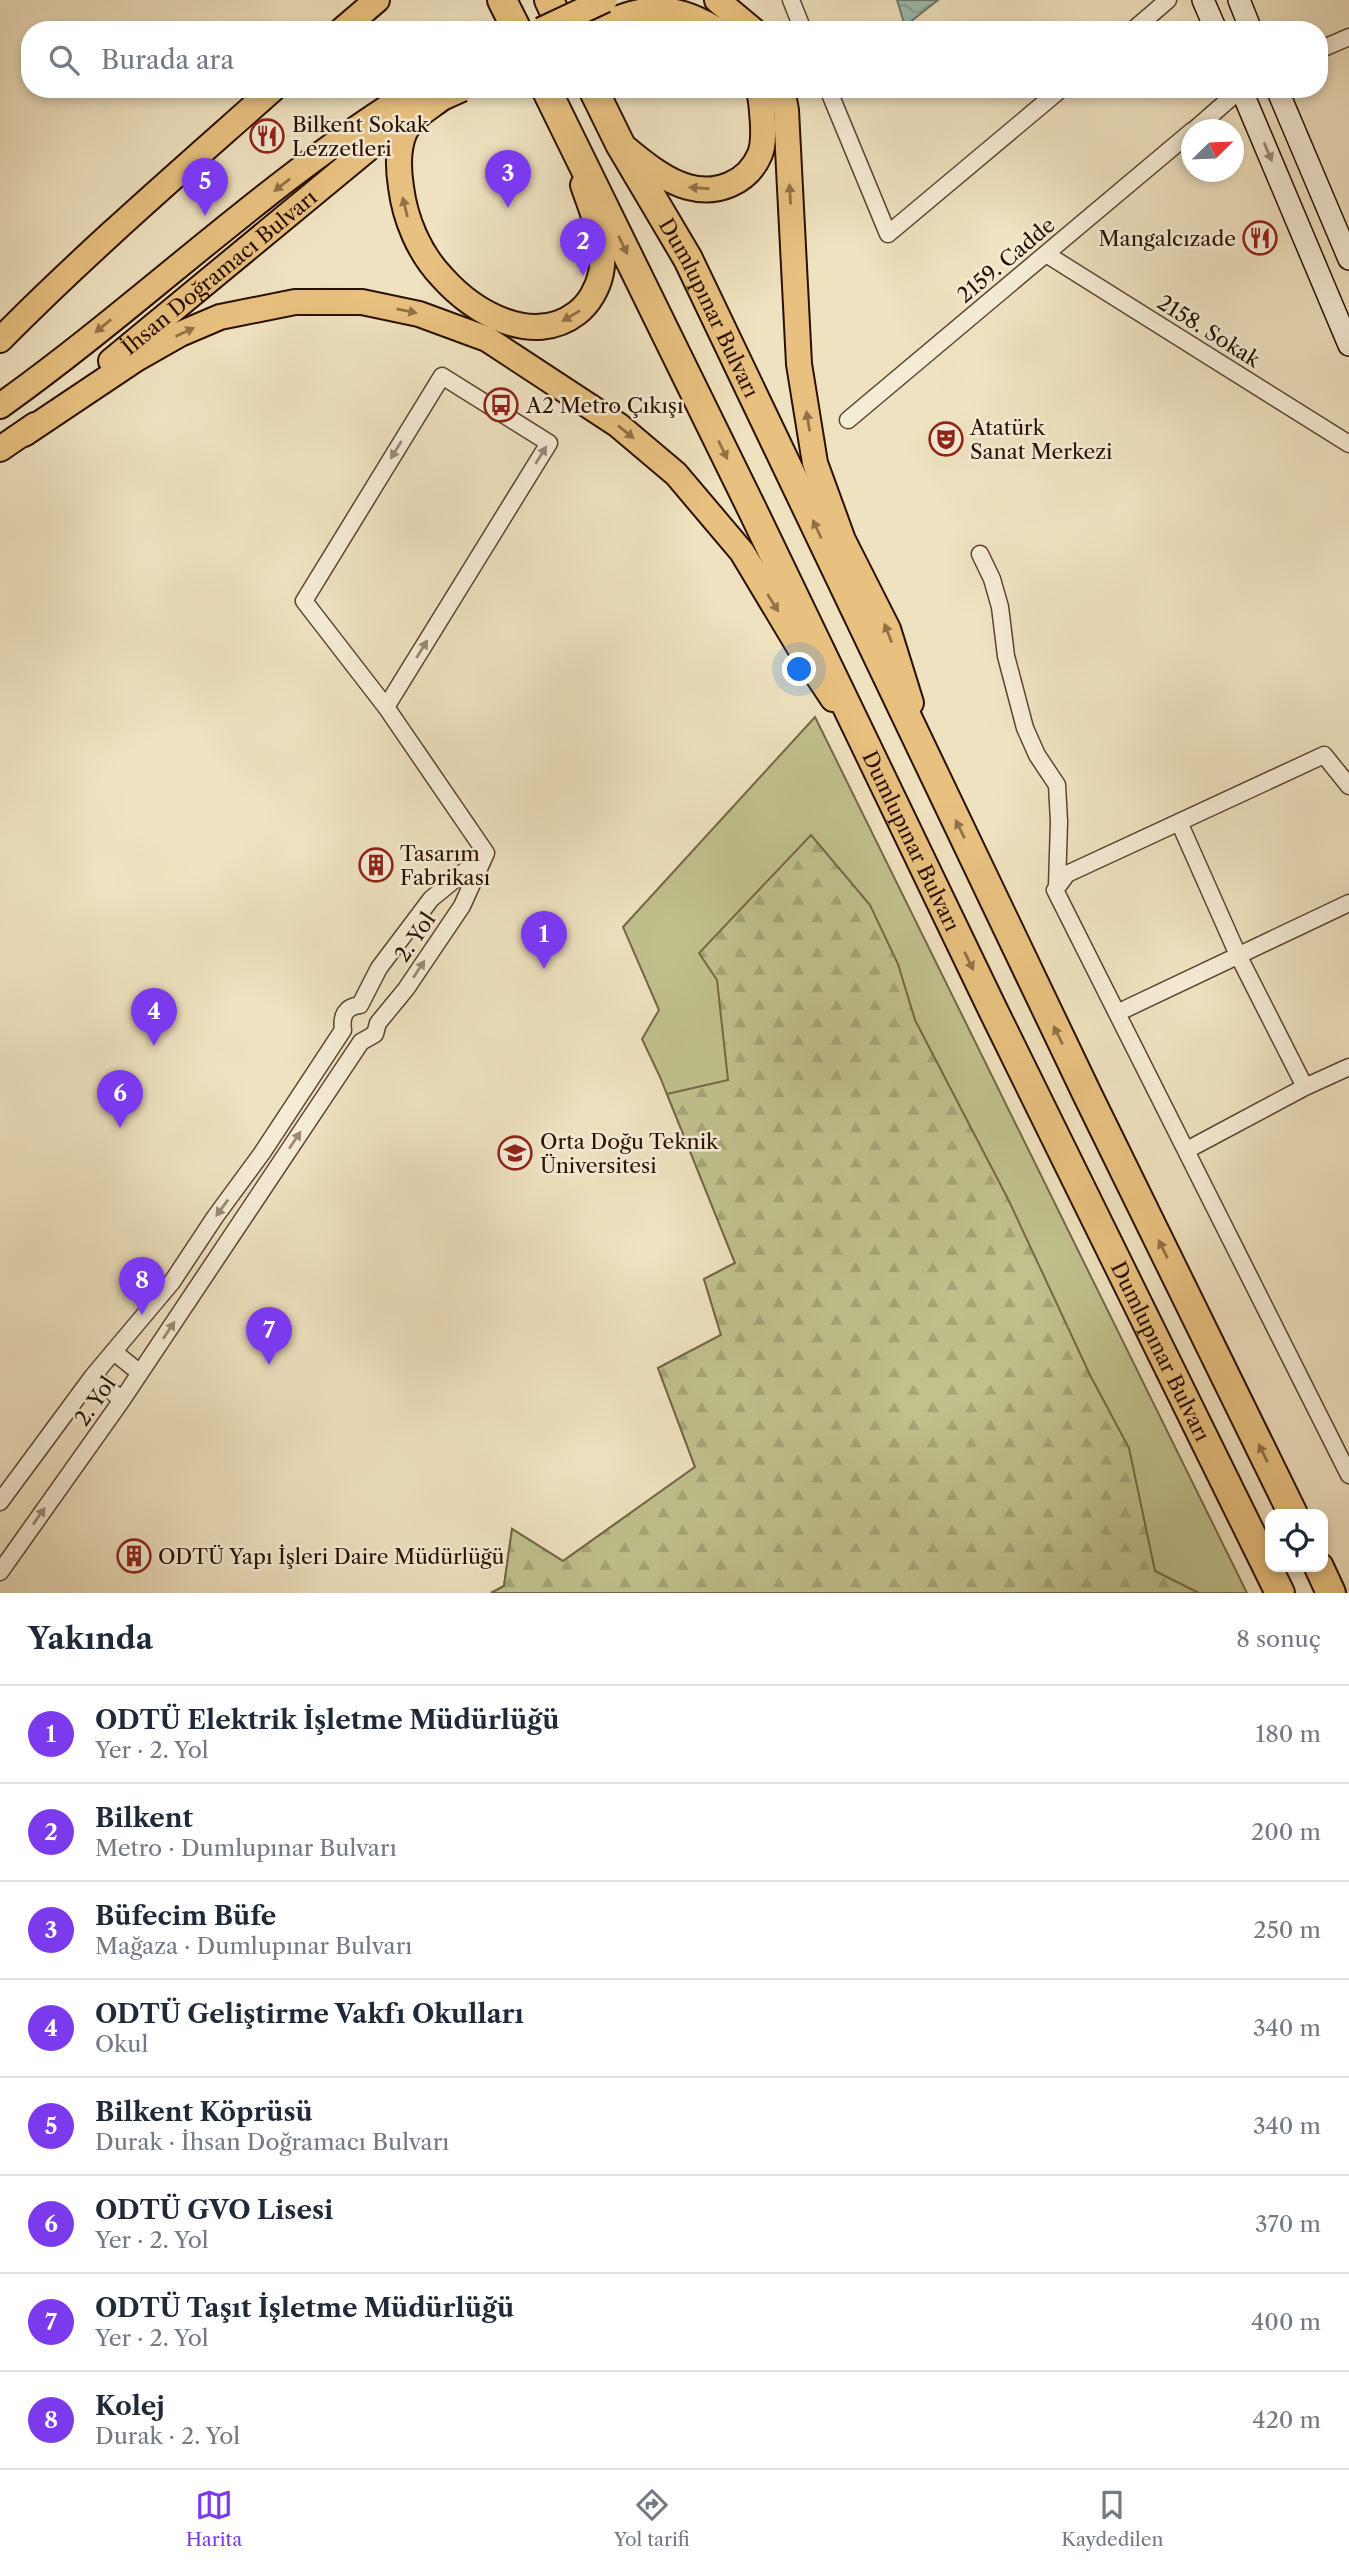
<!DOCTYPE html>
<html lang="tr">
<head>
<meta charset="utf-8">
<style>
  :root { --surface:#fff; --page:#f2f2f3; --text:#1f2937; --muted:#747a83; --line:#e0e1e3; --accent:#7c3aed }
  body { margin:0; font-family:"Libre Caslon Text",serif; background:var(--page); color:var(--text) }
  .controls { position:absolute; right:21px; bottom:21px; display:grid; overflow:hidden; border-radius:14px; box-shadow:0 4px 10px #0003 }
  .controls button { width:63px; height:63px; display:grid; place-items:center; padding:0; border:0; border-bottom:2px solid var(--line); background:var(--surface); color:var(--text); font:35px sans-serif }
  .compass { position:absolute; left:1181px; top:119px; width:63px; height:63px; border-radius:50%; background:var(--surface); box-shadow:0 4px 10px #0003; rotate:67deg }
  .you { position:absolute; left:800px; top:670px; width:24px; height:24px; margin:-18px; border:5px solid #fff; border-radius:50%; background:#1a73e8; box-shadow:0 0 0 10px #1a73e833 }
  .badge { display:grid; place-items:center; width:46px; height:46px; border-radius:50%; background:var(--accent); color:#fff; font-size:23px; font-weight:700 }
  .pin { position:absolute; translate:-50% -58px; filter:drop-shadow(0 2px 4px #0008) }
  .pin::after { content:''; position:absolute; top:37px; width:24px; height:21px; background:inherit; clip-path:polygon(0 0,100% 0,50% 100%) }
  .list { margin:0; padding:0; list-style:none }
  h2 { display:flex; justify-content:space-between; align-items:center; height:91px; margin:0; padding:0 28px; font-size:30px }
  h2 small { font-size:23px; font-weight:400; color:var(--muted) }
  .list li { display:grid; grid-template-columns:46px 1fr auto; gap:21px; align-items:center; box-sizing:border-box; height:98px; padding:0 28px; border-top:2px solid var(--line) }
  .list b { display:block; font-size:26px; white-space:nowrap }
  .list p { margin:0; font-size:23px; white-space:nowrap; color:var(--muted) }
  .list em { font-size:23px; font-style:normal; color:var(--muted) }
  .icon { flex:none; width:38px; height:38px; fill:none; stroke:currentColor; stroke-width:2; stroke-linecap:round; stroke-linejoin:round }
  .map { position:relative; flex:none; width:1349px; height:1593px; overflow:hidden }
  .search { position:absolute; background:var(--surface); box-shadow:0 4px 10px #0003; left:21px; right:21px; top:21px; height:77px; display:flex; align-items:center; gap:18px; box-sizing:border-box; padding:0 24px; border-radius:28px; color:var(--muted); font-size:26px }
  .sheet { height:875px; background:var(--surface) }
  nav { display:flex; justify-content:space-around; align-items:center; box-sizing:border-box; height:98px; border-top:2px solid var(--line); background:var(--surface); font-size:19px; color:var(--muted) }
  nav a { display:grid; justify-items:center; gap:4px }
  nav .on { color:var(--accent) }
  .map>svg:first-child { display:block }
  .green { fill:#c0c18d; stroke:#756846; stroke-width:2 }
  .forest { fill:url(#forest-firs); stroke:#756846; stroke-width:2 }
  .water { fill:url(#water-waves); stroke:#6d786b; stroke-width:2 }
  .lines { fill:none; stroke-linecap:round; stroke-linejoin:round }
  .street-casing { stroke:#5b4430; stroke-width:19 }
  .secondary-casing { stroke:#2a1000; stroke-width:24 }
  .primary-casing { stroke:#2a1000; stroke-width:28 }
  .highway-casing { stroke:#2a1000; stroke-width:32 }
  .street { stroke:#f5ecd6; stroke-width:16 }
  .secondary { stroke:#f5ecd6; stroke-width:21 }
  .primary { stroke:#e8c180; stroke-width:24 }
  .highway { stroke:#e8c180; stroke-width:28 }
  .primary-bridge-casing { stroke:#2a1000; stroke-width:28; stroke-linecap:butt }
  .primary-bridge { stroke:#e8c180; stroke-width:24 }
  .oneway { fill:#9a8976 }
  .oneway2 { fill:#927146 }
  .labels { text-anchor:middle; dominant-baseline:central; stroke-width:5; stroke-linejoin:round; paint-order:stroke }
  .poi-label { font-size:21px; fill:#2a1000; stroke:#f5ecd6; text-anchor:start }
  .street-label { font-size:21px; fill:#2a1000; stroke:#f5ecd6 }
</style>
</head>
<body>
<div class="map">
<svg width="1349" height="1593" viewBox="0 0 1349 1593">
  <defs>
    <pattern id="forest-firs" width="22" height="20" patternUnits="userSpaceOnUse" patternTransform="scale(1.75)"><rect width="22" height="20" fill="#c0c18d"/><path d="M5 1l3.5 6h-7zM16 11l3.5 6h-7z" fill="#a5a578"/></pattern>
    <pattern id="water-waves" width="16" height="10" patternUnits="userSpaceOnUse" patternTransform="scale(1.75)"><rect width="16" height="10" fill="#9abdb3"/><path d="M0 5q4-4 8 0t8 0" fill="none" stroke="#85a198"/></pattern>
  </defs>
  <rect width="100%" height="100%" fill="#efe2c0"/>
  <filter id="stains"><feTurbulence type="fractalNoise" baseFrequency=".00286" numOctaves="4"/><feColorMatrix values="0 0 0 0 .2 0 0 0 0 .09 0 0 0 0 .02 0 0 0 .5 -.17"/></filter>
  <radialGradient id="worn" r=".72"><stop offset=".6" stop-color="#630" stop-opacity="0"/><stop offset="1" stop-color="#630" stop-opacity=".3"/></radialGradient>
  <path class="green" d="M 815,717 L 1247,1593 L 491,1593 L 504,1586 L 512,1529 L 563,1561 L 695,1467 L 658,1368 L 721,1335 L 704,1279 L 735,1263 L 660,1077 L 642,1039 L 659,1010 L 623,927 Z"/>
  <path class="forest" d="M 811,835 L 870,905 L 898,964 L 915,1020 L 1009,1201 L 1090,1375 L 1129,1448 L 1155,1571 L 1199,1593 L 491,1593 L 504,1586 L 512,1529 L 563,1561 L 695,1467 L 658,1368 L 721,1335 L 704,1279 L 735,1263 L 667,1094 L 728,1080 L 717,980 L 699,953 Z"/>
  <path class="water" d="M 897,0 L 938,0 L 905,26 Z"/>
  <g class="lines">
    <defs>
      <path id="street" d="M 791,0 L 803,30
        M 1133,30 L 1168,0
        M 1319,50 L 1349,37
        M 828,89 L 888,234 L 1061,89
        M 1194,130 L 1241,89
        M 1046,254 L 1349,444
        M 848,420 L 1192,131
        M 980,554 L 992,579 L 1000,607 L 1006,656 L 1025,728 L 1037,755 L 1057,785 L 1059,822 L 1057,886
        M 386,707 L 549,443 L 442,376 L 304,601 L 386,707 L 486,853
        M 1349,786 L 1324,755 L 1067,874 L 1055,890 L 1349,1475
        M 1179,822 L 1238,955 L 1305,1087
        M 1117,1013 L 1349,903
        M 1187,1150 L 1305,1087 L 1349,1067
        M 114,1352 L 140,1373
        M 93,1376 L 122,1400
        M 0,1502 L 93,1376 L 172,1282 L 215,1217 L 262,1153 L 343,1030 C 341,1016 345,1007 360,1005 L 379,968 L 431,899 L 482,857
        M 0,1572 L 122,1400 L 361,1042 L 375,1034 L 378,1023 L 406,989 L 462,906 L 486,853"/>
      <path id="secondary" d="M 1203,0 L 1216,30
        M 1239,0 L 1251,30
        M 1241,89 L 1349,345
        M 1277,89 L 1349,259"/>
      <g id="primary">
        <path d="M 717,0 L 753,30"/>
        <path d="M 342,30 L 377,0"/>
        <path d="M 591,30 C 639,7 670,0 717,30"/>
        <path d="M 782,89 L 786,110 L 799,364 L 815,463 L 843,540 L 888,629 L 911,703"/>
        <path d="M 442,98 C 432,106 416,115 409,125 C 397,141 398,168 401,187 C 405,219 419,253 442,277 C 474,313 533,347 577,313 C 589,304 598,288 601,273 C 607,244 592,212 583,185"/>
        <path d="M 623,146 C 642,161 663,180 688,187 C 717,195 748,183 760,154 C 766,140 762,105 759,89"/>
        <path d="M 0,340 C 87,252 181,171 273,89"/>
        <path id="s1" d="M 111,361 L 375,143 L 415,116"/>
        <path d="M 0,406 C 142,305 268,180 417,89"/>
        <path d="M 24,434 L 136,359 L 180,334 L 220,317 L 295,302 L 362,302 L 419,314 L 487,339 L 618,425 L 676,474 L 742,552 L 805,657 L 833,699"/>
        <path d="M 0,449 L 35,425"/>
      </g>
      <g id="highway">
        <path d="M 502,0 L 517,30"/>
        <path d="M 549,0 L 563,30"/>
        <path id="s2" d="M 546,89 L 752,509 L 993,1010 L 1280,1593"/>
        <path id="s3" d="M 593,89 L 620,144 L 688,259 L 1088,1096 L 1293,1514"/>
        <path d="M 1319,1567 L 1331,1593"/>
      </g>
    </defs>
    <use href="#street" class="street-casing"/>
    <use href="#secondary" class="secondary-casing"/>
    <use href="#primary" class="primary-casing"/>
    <use href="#highway" class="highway-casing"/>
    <use href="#street" class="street"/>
    <use href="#secondary" class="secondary"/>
    <use href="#primary" class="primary"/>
    <use href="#highway" class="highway"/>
    <defs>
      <path id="primary-bridge" d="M 541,30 L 605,0
        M 442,98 L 462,89"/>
    </defs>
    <use href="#primary-bridge" class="primary-bridge-casing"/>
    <use href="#primary-bridge" class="primary-bridge"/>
  </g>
  <defs><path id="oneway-solid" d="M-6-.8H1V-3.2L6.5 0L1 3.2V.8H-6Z" transform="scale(1.75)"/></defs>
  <g class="oneway">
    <use href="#oneway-solid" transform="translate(1268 152) rotate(67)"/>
    <use href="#oneway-solid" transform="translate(396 450) rotate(122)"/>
    <use href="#oneway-solid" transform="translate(541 455) rotate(-58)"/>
    <use href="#oneway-solid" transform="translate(422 649) rotate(-58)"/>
    <use href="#oneway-solid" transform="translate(419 969) rotate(-57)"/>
    <use href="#oneway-solid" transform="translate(295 1140) rotate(-56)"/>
    <use href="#oneway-solid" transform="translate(222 1208) rotate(126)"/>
    <use href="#oneway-solid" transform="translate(169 1330) rotate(-56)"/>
    <use href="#oneway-solid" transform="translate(39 1516) rotate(-55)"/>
  </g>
  <g class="oneway2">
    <use href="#oneway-solid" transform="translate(282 185) rotate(142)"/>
    <use href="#oneway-solid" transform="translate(699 188) rotate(-176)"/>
    <use href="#oneway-solid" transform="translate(790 194) rotate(-93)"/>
    <use href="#oneway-solid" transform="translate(405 207) rotate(-104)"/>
    <use href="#oneway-solid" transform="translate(623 245) rotate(64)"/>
    <use href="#oneway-solid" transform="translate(407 311) rotate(12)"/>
    <use href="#oneway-solid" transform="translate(571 316) rotate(149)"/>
    <use href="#oneway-solid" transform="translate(103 326) rotate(141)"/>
    <use href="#oneway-solid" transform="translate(185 332) rotate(-25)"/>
    <use href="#oneway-solid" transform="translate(808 421) rotate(-99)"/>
    <use href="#oneway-solid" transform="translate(626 432) rotate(39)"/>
    <use href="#oneway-solid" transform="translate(723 450) rotate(64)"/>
    <use href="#oneway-solid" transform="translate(817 529) rotate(-115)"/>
    <use href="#oneway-solid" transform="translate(773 603) rotate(58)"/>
    <use href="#oneway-solid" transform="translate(888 633) rotate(-111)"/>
    <use href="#oneway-solid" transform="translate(960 829) rotate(-116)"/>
    <use href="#oneway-solid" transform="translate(969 961) rotate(64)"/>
    <use href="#oneway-solid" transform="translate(1058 1035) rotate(-116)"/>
    <use href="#oneway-solid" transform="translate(1163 1249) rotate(-116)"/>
    <use href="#oneway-solid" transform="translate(1263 1453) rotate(-116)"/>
  </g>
  <defs>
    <symbol id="restaurant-ring" viewBox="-11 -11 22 22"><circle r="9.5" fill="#f5ecd6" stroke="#8f2418" stroke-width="1.5"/><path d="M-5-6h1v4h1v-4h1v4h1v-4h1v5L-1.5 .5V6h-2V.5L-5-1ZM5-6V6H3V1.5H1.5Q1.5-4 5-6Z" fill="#8f2418"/></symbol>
    <symbol id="bus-ring" viewBox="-11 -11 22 22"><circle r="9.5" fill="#f5ecd6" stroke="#8f2418" stroke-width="1.5"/><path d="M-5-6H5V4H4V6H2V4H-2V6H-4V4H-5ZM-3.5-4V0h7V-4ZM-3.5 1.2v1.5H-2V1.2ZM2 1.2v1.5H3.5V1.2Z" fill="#8f2418"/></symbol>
    <symbol id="theatre-ring" viewBox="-11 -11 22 22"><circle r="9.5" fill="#f5ecd6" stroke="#8f2418" stroke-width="1.5"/><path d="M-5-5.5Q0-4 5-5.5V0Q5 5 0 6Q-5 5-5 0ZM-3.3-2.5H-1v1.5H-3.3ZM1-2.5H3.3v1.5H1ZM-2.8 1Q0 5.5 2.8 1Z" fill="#8f2418"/></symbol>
    <symbol id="building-ring" viewBox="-11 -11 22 22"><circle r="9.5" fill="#f5ecd6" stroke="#8f2418" stroke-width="1.5"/><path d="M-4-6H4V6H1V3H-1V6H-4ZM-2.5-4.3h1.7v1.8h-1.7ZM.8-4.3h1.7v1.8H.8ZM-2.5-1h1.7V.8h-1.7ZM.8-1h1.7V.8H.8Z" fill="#8f2418"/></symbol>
    <symbol id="university-ring" viewBox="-11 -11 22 22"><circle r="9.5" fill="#f5ecd6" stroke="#8f2418" stroke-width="1.5"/><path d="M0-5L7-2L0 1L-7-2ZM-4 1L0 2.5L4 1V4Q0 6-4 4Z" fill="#8f2418"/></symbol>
  </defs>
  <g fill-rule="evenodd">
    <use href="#restaurant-ring" x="248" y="117" width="38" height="38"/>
    <use href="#restaurant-ring" x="1241" y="219" width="38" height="38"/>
    <use href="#bus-ring" x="482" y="386" width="38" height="38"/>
    <use href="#theatre-ring" x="927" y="420" width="38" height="38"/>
    <use href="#building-ring" x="357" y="846" width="38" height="38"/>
    <use href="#university-ring" x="496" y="1134" width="38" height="38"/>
    <use href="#building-ring" x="115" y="1537" width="38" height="38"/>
  </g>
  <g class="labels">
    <g class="poi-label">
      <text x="292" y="124">Bilkent Sokak<tspan x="292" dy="24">Lezzetleri</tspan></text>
      <text x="1236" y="238" text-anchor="end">Mangalcızade</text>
      <text x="526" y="405">A2 Metro Çıkışı</text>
      <text x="970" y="427">Atatürk<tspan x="970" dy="24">Sanat Merkezi</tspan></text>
      <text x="400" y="853">Tasarım<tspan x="400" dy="24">Fabrikası</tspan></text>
      <text x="540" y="1141">Orta Doğu Teknik<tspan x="540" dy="24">Üniversitesi</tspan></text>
      <text x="158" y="1556">ODTÜ Yapı İşleri Daire Müdürlüğü</text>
    </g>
    <g class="street-label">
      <text transform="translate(1006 260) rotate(-40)">2159. Cadde</text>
      <text stroke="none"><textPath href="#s1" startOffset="140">İhsan Doğramacı Bulvarı</textPath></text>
      <text stroke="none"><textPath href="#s3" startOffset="248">Dumlupınar Bulvarı</textPath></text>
      <text transform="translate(1209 331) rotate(32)">2158. Sokak</text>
      <text stroke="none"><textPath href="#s2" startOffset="836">Dumlupınar Bulvarı</textPath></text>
      <text transform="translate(415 937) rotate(-56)">2. Yol</text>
      <text stroke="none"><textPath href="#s2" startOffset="1404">Dumlupınar Bulvarı</textPath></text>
      <text transform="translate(95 1401) rotate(-55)">2. Yol</text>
    </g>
  </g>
  <rect width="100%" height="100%" filter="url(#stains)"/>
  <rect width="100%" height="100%" fill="url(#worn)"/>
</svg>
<div class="controls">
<button><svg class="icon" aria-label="locate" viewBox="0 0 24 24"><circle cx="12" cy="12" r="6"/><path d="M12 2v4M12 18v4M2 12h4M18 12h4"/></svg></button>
</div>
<svg class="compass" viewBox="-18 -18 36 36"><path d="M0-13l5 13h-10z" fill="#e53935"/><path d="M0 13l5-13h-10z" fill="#747a83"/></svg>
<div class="you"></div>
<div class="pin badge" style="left:544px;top:969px">1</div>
<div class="pin badge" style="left:583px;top:276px">2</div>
<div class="pin badge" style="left:508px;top:208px">3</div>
<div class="pin badge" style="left:154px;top:1046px">4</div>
<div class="pin badge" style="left:205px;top:216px">5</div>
<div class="pin badge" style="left:120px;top:1128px">6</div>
<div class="pin badge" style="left:269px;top:1365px">7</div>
<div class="pin badge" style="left:142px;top:1315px">8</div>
<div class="search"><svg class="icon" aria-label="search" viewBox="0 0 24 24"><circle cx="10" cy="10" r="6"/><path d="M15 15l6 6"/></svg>Burada ara</div>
</div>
<section class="sheet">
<h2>Yakında<small>8 sonuç</small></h2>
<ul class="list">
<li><span class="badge">1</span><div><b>ODTÜ Elektrik İşletme Müdürlüğü</b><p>Yer · 2. Yol</p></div><em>180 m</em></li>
<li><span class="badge">2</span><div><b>Bilkent</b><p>Metro · Dumlupınar Bulvarı</p></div><em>200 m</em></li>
<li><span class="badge">3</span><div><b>Büfecim Büfe</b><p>Mağaza · Dumlupınar Bulvarı</p></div><em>250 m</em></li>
<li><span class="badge">4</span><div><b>ODTÜ Geliştirme Vakfı Okulları</b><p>Okul</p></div><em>340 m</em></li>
<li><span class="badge">5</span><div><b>Bilkent Köprüsü</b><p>Durak · İhsan Doğramacı Bulvarı</p></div><em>340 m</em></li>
<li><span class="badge">6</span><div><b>ODTÜ GVO Lisesi</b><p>Yer · 2. Yol</p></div><em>370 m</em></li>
<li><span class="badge">7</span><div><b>ODTÜ Taşıt İşletme Müdürlüğü</b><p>Yer · 2. Yol</p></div><em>400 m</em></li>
<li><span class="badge">8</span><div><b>Kolej</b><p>Durak · 2. Yol</p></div><em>420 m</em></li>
</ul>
</section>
<nav>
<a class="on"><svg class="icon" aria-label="map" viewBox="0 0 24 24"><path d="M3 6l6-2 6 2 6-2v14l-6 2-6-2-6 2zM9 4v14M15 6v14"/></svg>Harita</a>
<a><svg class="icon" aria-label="directions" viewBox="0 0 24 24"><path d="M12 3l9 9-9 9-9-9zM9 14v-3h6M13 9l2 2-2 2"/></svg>Yol tarifi</a>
<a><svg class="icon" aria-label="saved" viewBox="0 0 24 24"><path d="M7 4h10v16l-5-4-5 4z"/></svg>Kaydedilen</a>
</nav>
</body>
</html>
